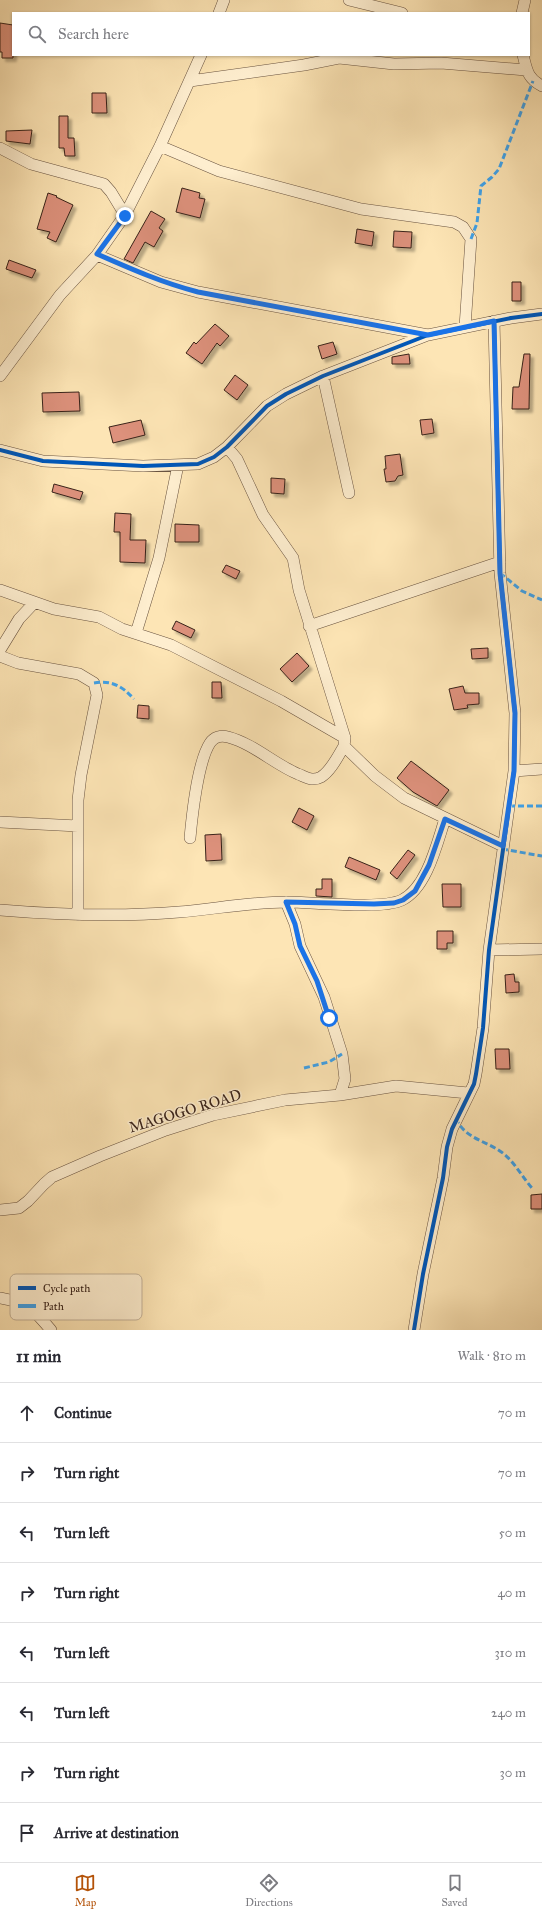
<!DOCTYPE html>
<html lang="en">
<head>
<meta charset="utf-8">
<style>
  :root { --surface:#fff; --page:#f2f2f3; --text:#2b2b33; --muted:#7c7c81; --line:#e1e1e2; --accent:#b45309 }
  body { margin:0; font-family:"IM FELL Great Primer",serif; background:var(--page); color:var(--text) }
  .stop { position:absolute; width:12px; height:12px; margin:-9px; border:3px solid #1a73e8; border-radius:50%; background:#fff }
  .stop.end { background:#1a73e8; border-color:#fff; box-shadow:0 1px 4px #0008 }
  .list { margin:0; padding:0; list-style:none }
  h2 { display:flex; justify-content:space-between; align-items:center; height:52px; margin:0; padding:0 16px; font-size:17px }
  h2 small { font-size:13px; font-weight:400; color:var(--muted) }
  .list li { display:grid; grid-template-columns:26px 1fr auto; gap:12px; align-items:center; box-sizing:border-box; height:60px; padding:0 16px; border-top:1px solid var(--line) }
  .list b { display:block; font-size:15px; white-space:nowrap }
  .list em { font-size:13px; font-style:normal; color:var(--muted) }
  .icon { flex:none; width:22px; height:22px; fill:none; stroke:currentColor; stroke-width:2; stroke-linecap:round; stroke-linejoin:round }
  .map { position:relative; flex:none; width:542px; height:1330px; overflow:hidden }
  .search { position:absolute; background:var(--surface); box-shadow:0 1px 3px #0004; left:12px; right:12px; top:12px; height:44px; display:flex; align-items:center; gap:10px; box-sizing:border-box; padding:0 14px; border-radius:0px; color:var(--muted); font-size:15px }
  .sheet { height:532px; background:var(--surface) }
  nav { display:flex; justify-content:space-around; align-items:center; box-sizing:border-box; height:56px; border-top:1px solid var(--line); background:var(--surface); font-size:11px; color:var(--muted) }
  nav a { display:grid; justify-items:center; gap:2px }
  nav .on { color:var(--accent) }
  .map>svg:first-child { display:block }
  .building { fill:#dd917b; stroke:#382219; filter:url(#shadow) }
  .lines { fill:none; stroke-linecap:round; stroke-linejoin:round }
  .minor-casing { stroke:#695340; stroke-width:12 }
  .minor { stroke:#feeecf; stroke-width:11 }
  .quiet { stroke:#3fa2ea; stroke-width:3; stroke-dasharray:6 3; stroke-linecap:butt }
  .cycleway-casing { stroke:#feeecf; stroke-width:6 }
  .cycleway { stroke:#0057b8; stroke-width:4 }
  .route { stroke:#1a73e8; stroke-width:5 }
  .labels { text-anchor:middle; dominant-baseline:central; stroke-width:3; stroke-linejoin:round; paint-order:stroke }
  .street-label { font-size:15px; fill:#382219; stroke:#feeecf }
  .key { fill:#feeecf; stroke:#c3b198; stroke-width:1 }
  .key-label { font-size:11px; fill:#382219 }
</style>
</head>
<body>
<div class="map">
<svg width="542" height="1330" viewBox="0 0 542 1330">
  <defs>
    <filter id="shadow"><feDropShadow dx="3.5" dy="3.5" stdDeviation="1" flood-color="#0004"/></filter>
  </defs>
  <rect width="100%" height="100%" fill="#fde5b5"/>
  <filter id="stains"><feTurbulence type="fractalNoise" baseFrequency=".005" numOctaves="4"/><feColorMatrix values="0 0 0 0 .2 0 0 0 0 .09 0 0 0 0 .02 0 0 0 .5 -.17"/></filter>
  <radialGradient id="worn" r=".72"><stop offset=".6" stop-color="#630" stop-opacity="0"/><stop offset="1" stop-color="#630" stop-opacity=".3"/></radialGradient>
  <path class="building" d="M 0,23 L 13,25 L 13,58 L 2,58 L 2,52 L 0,52 Z
    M 92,93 L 106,93 L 107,113 L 92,113 Z
    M 59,116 L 68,116 L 68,138 L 74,138 L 75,156 L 65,156 L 64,148 L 59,148 Z
    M 32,130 L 30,144 L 6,141 L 6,131 Z
    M 182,188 L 200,193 L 199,198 L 205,199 L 200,218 L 176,212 Z
    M 48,193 L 57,196 L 56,197 L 73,205 L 56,242 L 47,238 L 50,232 L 37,229 Z
    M 151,211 L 165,219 L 159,228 L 163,231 L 154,247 L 145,242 L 133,263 L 124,259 Z
    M 357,229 L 374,232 L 372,246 L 355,243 Z
    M 394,231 L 412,232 L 411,248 L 393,247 Z
    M 9,260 L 36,270 L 32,278 L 6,269 Z
    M 512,282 L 521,282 L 521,301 L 512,301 Z
    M 215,324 L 229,336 L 220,346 L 217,343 L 202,364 L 186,353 L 194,342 L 196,344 Z
    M 333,342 L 337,354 L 322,359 L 318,346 Z
    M 409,354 L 410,364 L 392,364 L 392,357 Z
    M 524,354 L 530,354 L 529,409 L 512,409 L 513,387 L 519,387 Z
    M 235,375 L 248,385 L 237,400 L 224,390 Z
    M 79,392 L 80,411 L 43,412 L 42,393 Z
    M 432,419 L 434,433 L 422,435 L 420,420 Z
    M 141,420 L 145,435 L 113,443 L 109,427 Z
    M 400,454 L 403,475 L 398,476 L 395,481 L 386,482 L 384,469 L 386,469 L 385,456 Z
    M 271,478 L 285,479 L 284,494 L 271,493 Z
    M 54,484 L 83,492 L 80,500 L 52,492 Z
    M 115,513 L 131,514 L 130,540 L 146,540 L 145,563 L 120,562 L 120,532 L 114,532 Z
    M 175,524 L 199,525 L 199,542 L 175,542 Z
    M 226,565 L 240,571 L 236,579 L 222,572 Z
    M 176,621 L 195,630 L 191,638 L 172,629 Z
    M 488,648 L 488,658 L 472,659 L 471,649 Z
    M 297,653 L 309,666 L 292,682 L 280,669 Z
    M 212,682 L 221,682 L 222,698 L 212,698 Z
    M 463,686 L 465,693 L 479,693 L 479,704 L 467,705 L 468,708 L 454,710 L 449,689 Z
    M 138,705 L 149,706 L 149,719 L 137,718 Z
    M 411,761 L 449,790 L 437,806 L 413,792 L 397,778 Z
    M 299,808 L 314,816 L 307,830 L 292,822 Z
    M 221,834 L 222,860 L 206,861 L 205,835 Z
    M 408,850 L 415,855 L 397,879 L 390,873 Z
    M 349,857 L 380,870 L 376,880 L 345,867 Z
    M 322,879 L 332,879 L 332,897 L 316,896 L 316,889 L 322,889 Z
    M 442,884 L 461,884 L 461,907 L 443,907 Z
    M 437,931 L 453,931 L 453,943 L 447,943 L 447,949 L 437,949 Z
    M 514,974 L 515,982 L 519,982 L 519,992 L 506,993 L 505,975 Z
    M 495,1049 L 509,1049 L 510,1069 L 496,1069 Z
    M 542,1194 L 542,1209 L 531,1209 L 531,1195 Z"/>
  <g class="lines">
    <defs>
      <path id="minor" d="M 349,0 L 402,13
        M 219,13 L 224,0
        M 522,13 L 525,0
        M 523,55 C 527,70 527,78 542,86
        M 190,81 L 304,65 L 339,58 L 394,64 L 441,63 L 526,70
        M 160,146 L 219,171 L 361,209 L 454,222 L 463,227 L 471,239 L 465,327
        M 0,148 L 31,164 L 104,184 L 111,192 L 125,215
        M 97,255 L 161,282 L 198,292 L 428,335
        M 0,376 L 60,295 L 97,255 L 125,215 L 160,146 L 201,55
        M 323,376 L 349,493
        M 227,447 L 237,459 L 263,515 L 293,558 L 299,590 L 345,738
        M 0,450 L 43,461 L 143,466 L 198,464 L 214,457 L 227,447 L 267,406 L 286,394 L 323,376 L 428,335 L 511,318 L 542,314
        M 0,590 L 54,609 L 99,617 L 122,629 L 171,645 L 281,701 L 345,738 L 344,746 L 375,776 L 404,798 L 503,846
        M 309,626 L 500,562
        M 136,633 L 159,558 L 178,465
        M 0,650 L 19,619 L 34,603
        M 0,656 L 18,663 L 79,674 L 94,683 L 97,695 L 81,775 L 78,800 L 78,915
        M 514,771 L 542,769
        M 0,822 L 78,826
        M 190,838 C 192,816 198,761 210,743 C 214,737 221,735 228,737 C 254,744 274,764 298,774 C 306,777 312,782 321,777 C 331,771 338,756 344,746
        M 286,902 L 295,924 L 300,946 L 324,997 L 342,1054 L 345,1079 L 340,1095
        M 0,910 C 59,915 119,917 179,912 C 215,909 251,902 287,902 C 313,902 382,910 402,900 C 427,888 437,843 445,819
        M 489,950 L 542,949
        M 0,1210 L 19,1208 L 28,1201 L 44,1184 L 52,1177 L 100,1156 L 166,1130 L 213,1115 L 285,1100 L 340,1095 L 396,1086 L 468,1093
        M 0,1298 C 31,1304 31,1307 51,1330
        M 414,1330 L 423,1274 L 443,1178 L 447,1147 L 452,1129 L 474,1084 L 476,1074 L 483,1028 L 489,950 L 514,771 L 515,713 L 500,573 L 494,321"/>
    </defs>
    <use href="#minor" class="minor-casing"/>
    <use href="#minor" class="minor"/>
    <path class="quiet" d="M 471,239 L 477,223 L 481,186 L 492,177 L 499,169 L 533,81
      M 500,573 L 522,591 L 542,600
      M 94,683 C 112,680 122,686 134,699
      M 509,806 L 542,806
      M 502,849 L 542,856
      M 304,1068 L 329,1062 L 342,1054
      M 456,1118 C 464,1139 488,1141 504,1154 C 515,1163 523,1178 532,1188"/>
    <defs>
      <path id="cycleway" d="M 0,450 L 43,461 L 143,466 L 198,464 L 214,457 L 227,447 L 267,406 L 286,394 L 323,376 L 428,335 L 511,318 L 542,314
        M 414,1330 L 423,1274 L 443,1178 L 447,1147 L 452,1129 L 474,1084 L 476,1074 L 483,1028 L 489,950 L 514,771 L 515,713 L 500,573 L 494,321"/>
    </defs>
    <use href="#cycleway" class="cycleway-casing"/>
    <use href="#cycleway" class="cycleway"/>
  </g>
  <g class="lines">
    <path class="route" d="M 125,216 L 97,254 C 131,269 163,283 198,292 L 428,335 L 494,321 L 500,573 L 515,713 L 514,771 L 503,846 L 445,819 L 429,865 L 415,891 L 403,900 L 394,903 L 374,904 L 286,902 L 295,924 L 300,946 L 317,981 L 329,1018"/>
  </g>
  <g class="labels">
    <g class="street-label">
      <text transform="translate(185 1111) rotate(-17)">MAGOGO ROAD</text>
    </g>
  </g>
  <rect x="10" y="1274" width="132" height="46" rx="6" class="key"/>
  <rect x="18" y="1286" width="18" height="4" fill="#0057b8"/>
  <rect x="18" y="1304" width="18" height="4" fill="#3fa2ea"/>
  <g class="key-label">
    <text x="43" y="1292">Cycle path</text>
    <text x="43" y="1310">Path</text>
  </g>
  <rect width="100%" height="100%" filter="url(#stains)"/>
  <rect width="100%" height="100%" fill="url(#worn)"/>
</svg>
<div class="stop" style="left:329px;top:1018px"></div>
<div class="stop end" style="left:125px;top:216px"></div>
<div class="search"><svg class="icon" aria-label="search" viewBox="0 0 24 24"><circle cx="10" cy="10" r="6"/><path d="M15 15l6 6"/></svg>Search here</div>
</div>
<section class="sheet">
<h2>11 min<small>Walk · 810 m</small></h2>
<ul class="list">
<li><svg class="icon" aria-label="ahead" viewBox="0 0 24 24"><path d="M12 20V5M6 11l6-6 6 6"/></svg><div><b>Continue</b></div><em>70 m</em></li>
<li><svg class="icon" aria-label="right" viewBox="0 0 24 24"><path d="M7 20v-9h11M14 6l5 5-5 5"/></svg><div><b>Turn right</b></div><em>70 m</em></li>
<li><svg class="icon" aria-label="left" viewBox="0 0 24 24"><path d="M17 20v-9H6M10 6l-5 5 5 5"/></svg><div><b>Turn left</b></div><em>50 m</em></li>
<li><svg class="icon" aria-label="right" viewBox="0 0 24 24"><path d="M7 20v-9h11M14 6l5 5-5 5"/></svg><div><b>Turn right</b></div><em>40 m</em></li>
<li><svg class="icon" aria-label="left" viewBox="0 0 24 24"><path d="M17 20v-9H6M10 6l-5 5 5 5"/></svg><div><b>Turn left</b></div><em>310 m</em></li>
<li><svg class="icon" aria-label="left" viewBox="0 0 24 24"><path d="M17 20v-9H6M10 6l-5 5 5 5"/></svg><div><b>Turn left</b></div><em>240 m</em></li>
<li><svg class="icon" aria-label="right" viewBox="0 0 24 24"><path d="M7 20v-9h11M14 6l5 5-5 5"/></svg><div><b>Turn right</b></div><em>30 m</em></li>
<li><svg class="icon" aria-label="arrive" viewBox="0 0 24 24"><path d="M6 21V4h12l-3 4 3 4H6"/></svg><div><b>Arrive at destination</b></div></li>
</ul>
</section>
<nav>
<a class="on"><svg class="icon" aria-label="map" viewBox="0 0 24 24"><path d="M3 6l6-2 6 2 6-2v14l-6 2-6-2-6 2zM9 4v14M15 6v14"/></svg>Map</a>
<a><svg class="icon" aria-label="directions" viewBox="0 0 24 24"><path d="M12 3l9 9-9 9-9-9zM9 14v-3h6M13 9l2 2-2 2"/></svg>Directions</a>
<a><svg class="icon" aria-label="saved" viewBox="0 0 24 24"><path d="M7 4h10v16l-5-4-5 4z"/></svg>Saved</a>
</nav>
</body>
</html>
